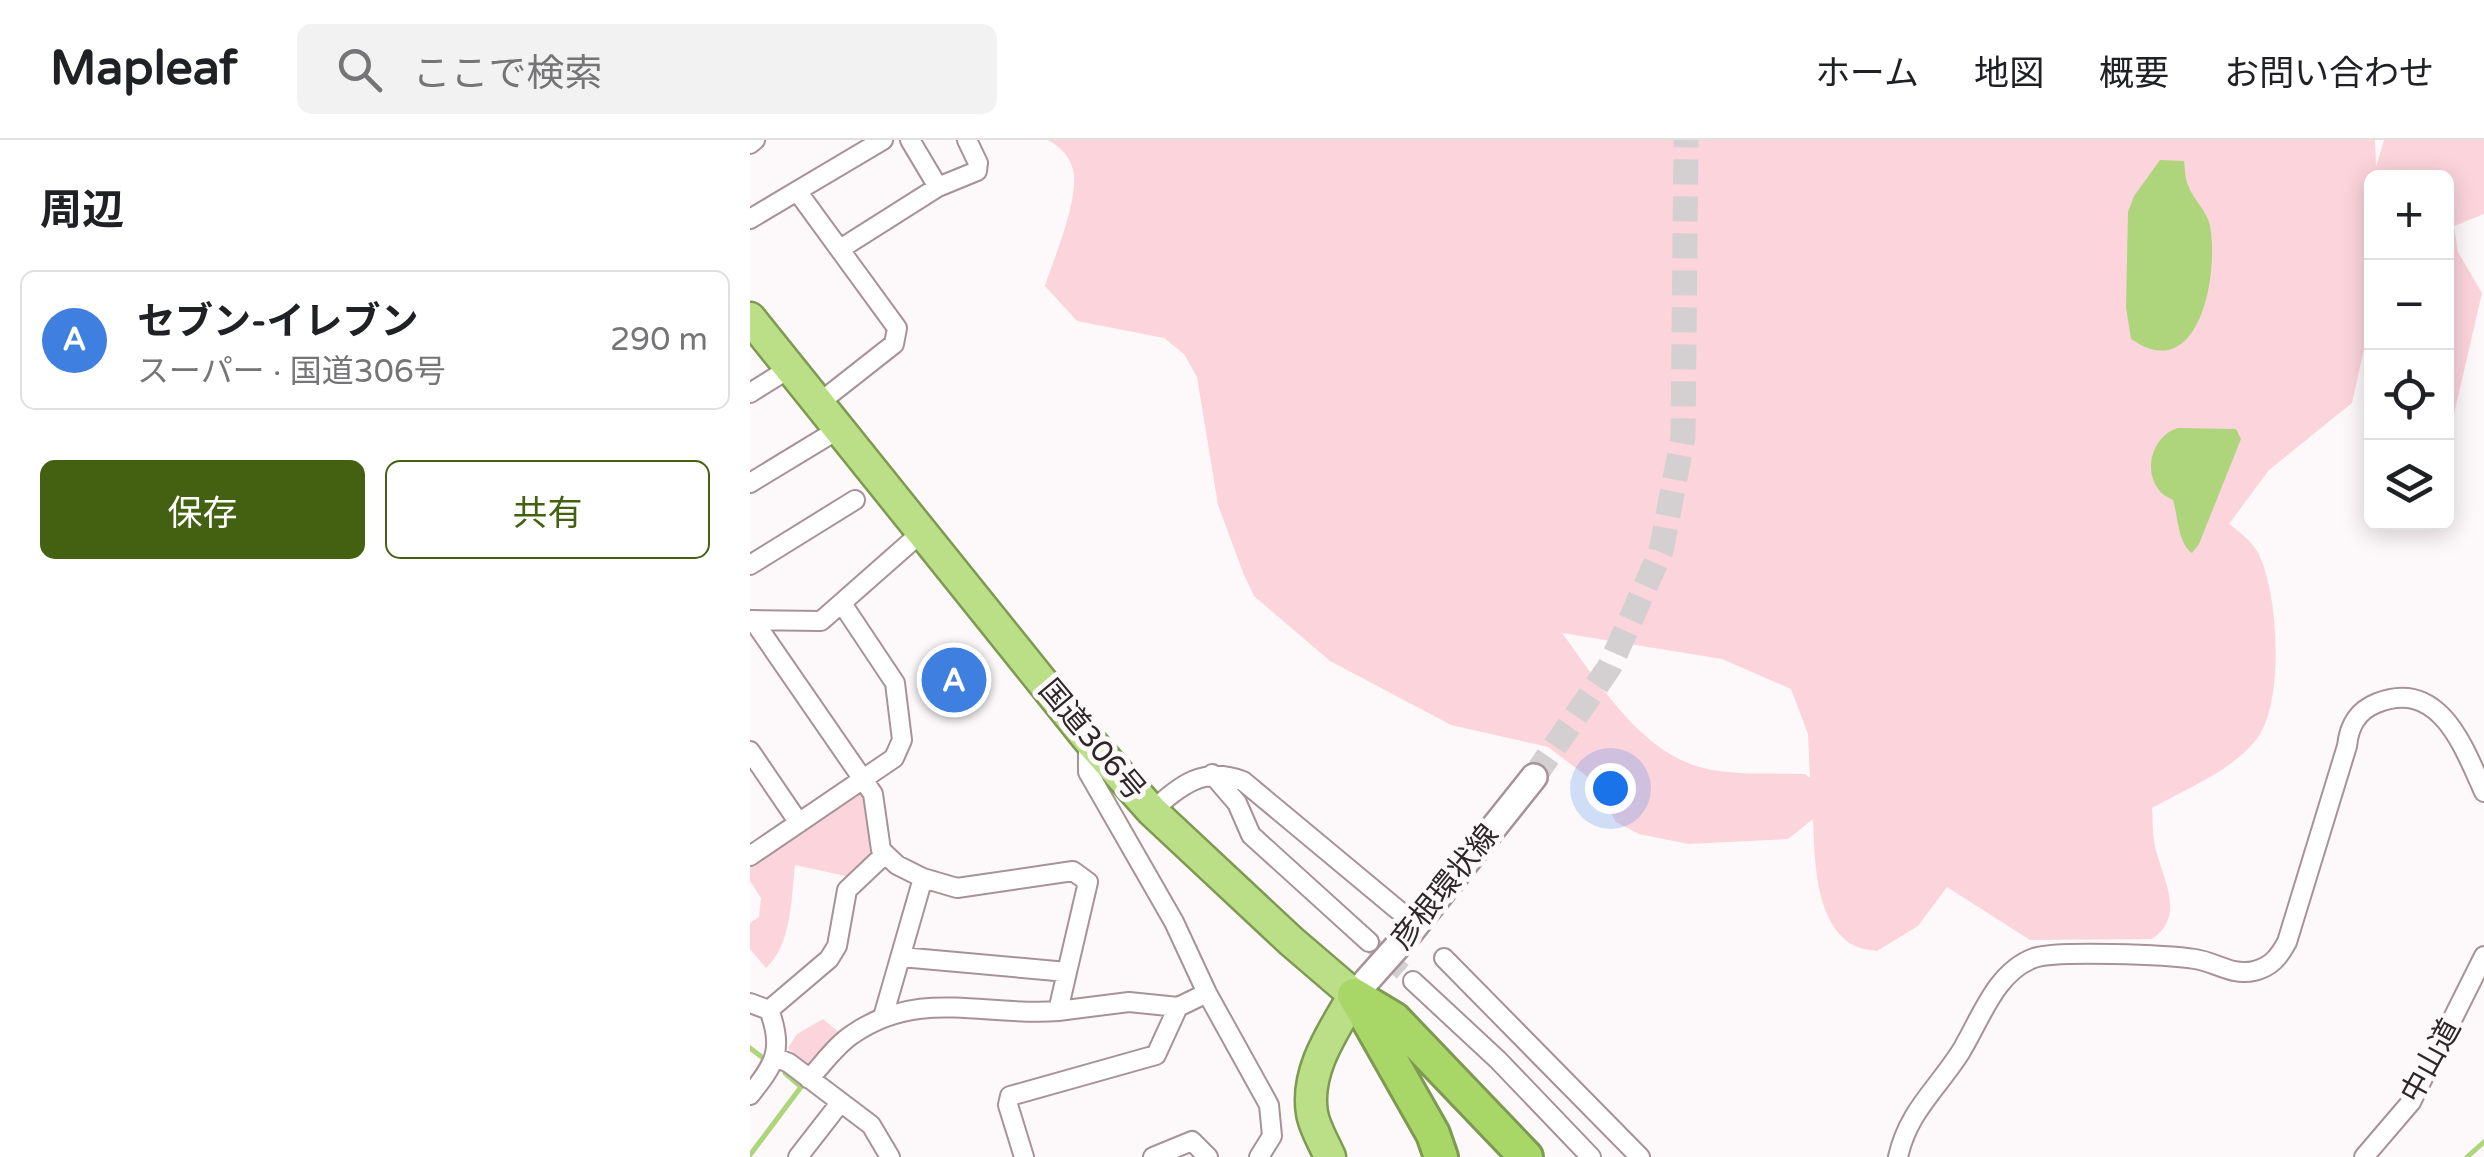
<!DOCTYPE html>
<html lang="ja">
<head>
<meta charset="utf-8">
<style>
  :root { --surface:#fff; --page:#f2f2f2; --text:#202124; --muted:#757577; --line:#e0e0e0; --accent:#446112 }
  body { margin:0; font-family:"Varela Round","Noto Sans JP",sans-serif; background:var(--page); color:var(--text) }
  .controls { position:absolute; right:30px; top:30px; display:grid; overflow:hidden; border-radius:15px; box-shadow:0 5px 25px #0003 }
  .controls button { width:90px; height:90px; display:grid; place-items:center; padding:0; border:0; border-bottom:2px solid var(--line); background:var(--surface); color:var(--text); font:50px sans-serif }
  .you { position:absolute; left:860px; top:648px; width:35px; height:35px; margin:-25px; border:8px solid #fff; border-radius:50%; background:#1a73e8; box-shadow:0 0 0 15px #1a73e833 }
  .badge { display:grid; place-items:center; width:65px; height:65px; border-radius:50%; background:var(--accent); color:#fff; font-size:32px; font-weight:700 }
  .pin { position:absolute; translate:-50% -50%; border:5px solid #fff; box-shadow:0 2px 10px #0006 }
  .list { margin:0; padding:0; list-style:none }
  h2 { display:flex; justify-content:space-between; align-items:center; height:130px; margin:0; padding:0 40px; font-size:42px }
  h2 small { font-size:32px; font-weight:400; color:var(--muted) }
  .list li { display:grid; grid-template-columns:65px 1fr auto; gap:30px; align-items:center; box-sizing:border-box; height:140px; margin:0 20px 20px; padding:0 20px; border:2px solid var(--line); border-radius:15px }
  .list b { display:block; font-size:38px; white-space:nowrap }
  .list p { margin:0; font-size:32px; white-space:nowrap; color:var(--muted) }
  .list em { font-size:32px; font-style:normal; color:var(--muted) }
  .actions { display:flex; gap:20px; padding:30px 40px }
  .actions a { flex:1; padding:22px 0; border:2px solid var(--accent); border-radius:15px; text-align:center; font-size:35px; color:var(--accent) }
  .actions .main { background:var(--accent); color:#fff }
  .icon { flex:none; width:55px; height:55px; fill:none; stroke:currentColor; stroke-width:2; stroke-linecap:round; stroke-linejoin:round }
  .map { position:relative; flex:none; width:1734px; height:1017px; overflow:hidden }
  header { display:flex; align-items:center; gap:60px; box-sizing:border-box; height:140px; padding:0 50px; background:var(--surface); border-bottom:2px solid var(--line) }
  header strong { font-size:48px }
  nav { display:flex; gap:55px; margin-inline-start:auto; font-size:35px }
  .search { width:700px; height:90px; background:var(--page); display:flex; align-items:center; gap:25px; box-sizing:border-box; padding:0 35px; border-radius:15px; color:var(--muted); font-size:38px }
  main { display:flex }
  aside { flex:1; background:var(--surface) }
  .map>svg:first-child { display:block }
  .green { fill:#fcd4dc; fill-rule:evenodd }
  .water { fill:#aed57c }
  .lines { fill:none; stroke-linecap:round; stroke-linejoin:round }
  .stream { stroke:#aed57c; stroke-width:5 }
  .minor-tunnel { stroke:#d4cfd0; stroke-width:18; stroke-dasharray:18 9; stroke-linecap:butt }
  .secondary-tunnel { stroke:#d4cfd0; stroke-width:25; stroke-dasharray:25 12; stroke-linecap:butt }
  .minor-casing { stroke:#a79397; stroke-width:22 }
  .secondary-casing { stroke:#a79397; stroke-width:30 }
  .trunk-casing { stroke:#7d9952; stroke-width:35 }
  .motorway-casing { stroke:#7d9952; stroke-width:38 }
  .minor { stroke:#fff; stroke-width:18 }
  .secondary { stroke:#fff; stroke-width:25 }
  .trunk { stroke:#badf86; stroke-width:30 }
  .motorway { stroke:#a8d768; stroke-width:32 }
  .labels { text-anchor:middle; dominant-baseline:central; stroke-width:10; stroke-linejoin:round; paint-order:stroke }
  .street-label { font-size:30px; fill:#2e2628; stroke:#fdf9fa }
</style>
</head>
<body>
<header>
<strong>Mapleaf</strong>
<div class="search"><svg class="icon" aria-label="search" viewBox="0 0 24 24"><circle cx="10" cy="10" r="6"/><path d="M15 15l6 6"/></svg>ここで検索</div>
<nav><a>ホーム</a><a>地図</a><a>概要</a><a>お問い合わせ</a></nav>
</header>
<main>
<aside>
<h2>周辺<small></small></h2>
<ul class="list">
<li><span class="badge" style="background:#3f7fe0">A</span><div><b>セブン-イレブン</b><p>スーパー · 国道306号</p></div><em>290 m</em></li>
</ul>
<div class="actions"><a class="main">保存</a><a>共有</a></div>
</aside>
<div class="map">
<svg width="1734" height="1017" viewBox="0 0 1734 1017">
  <rect width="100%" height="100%" fill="#fdf9fa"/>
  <path class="green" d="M 298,0 L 1625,0 L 1626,27 L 1634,0 L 1734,0 L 1734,74 L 1704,86 L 1708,112 L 1732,153 L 1704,274 L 1697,281 L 1696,38 L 1622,38 L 1621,177 L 1602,263 L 1519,330 L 1479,384 C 1490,392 1500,400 1507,411 C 1529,450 1535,565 1506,600 C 1480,632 1437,648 1402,668 C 1403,679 1402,690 1404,701 C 1409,734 1439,774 1402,799 L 1280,800 L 1197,747 L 1168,786 L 1127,811 C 1120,810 1110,809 1103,805 C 1064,782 1065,718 1063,679 L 1038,699 L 939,704 L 889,694 L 866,682 L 843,641 L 798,607 L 701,585 L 580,521 L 504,456 L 494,435 L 468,365 L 447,237 L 434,214 L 414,198 L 327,181 L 295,146 C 304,118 330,57 323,30 C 320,16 309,6 298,0 ZM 812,493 L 972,519 L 1041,549 L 1058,594 L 1060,638 L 1055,634 C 1024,633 992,635 962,630 C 893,618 850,544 812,493 Z
    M 110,651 L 117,656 L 125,712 L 100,737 L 45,725 C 41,759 42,804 16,828 L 0,809 L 0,783 L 9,777 L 11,758 L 0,741 L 0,727 Z
    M 73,879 L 93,896 L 68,925 L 53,925 L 38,908 L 47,894 Z"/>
  <path class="water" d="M 1410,20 L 1434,21 C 1435,29 1435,38 1438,45 C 1443,60 1457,70 1460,86 C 1469,133 1450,247 1381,199 L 1376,167 L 1378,72 L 1384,56 Z
    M 1428,288 L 1486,289 L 1491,299 L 1449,404 L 1442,413 C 1428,403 1428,377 1423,360 C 1418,357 1412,355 1409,350 C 1392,328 1404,295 1428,288 Z"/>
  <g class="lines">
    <path class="stream" d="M 0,908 L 16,920
      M 0,1015 L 51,947 L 35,933
      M 1717,1017 L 1734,1002"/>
    <path class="minor-tunnel" d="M 619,802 L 663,841"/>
    <path class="secondary-tunnel" d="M 784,637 L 860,526 L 911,411 L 933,297 L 936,0"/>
    <defs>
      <path id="minor" d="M 160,0 L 188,47 L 227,31 L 228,23 L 217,0
        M 0,4 L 5,0
        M 0,79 L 47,51
        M 90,109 L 188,47
        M 0,253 L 40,228
        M 69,263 L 144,204 L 147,188 L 47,51 L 133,0
        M 0,343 L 89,289
        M 0,425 L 105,360
        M 0,480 L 71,481 L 172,392
        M 3,480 L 123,654 L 131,710 L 147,725 L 173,738
        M 338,599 L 338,632 L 424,782 L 457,853 L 519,965 L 522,996 L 509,1017
        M 0,611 L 49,683
        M 462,634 L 487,663 L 501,695 L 619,802
        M 402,671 C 431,645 453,626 493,641 L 648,770
        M 0,716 L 144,618 L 152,600 L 145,543 L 93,465
        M 694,818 L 890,1017
        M 317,832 L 308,871 L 379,862 L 428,867
        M 663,841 L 748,920 L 841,1017
        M 0,863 L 19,870 C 34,909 25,924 0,955
        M 19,870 L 79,819 L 87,806 L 97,750 L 135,714
        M 133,877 L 173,738 L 207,748 L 323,731 L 338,742 L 317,832 L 151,817
        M 25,917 L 39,923 L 121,985 L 140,1017
        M 59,939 C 73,924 86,905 103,894 C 170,848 234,877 308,871
        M 48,1017 L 90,963
        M 274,1017 L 258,965 L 260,956 L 406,915 L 428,867 L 457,853
        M 403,1017 L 442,1001 L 458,1017
        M 1148,1017 C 1158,972 1186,950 1210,913 C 1230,881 1245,832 1284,818 C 1305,810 1419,815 1445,819 C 1466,822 1481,836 1504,831 C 1521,827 1529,817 1537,802 L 1597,606 C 1599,586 1607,571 1627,563 C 1690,538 1714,608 1734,652
        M 1614,1017 L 1661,962 L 1734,816"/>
      <path id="secondary" d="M 604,855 L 662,790 L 784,637"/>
      <path id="trunk" d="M 0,178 L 338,599 L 402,671 L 541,801 L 604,855 C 584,890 555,930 562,973 C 564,987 574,1003 580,1017"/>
      <path id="motorway" d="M 604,855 L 644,879 L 776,1017
        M 604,855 L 683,994 L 691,1017"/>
    </defs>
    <use href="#minor" class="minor-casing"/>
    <use href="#secondary" class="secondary-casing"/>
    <use href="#trunk" class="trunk-casing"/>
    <use href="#motorway" class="motorway-casing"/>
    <use href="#minor" class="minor"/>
    <use href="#secondary" class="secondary"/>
    <use href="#trunk" class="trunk"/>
    <use href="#motorway" class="motorway"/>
  </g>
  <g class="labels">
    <g class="street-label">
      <text transform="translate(342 600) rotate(50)">国道306号</text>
      <text transform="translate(695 747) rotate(-51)">彦根環状線</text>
      <text transform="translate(1681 921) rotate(-61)">中山道</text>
    </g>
  </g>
</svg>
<div class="controls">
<button>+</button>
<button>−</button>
<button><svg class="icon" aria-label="locate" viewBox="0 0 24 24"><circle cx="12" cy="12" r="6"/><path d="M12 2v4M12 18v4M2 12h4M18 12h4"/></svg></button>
<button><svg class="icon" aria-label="layers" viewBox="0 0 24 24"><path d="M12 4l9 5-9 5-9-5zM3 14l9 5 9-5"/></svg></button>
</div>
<div class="you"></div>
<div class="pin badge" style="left:204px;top:540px;background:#3f7fe0">A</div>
</div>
</main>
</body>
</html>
